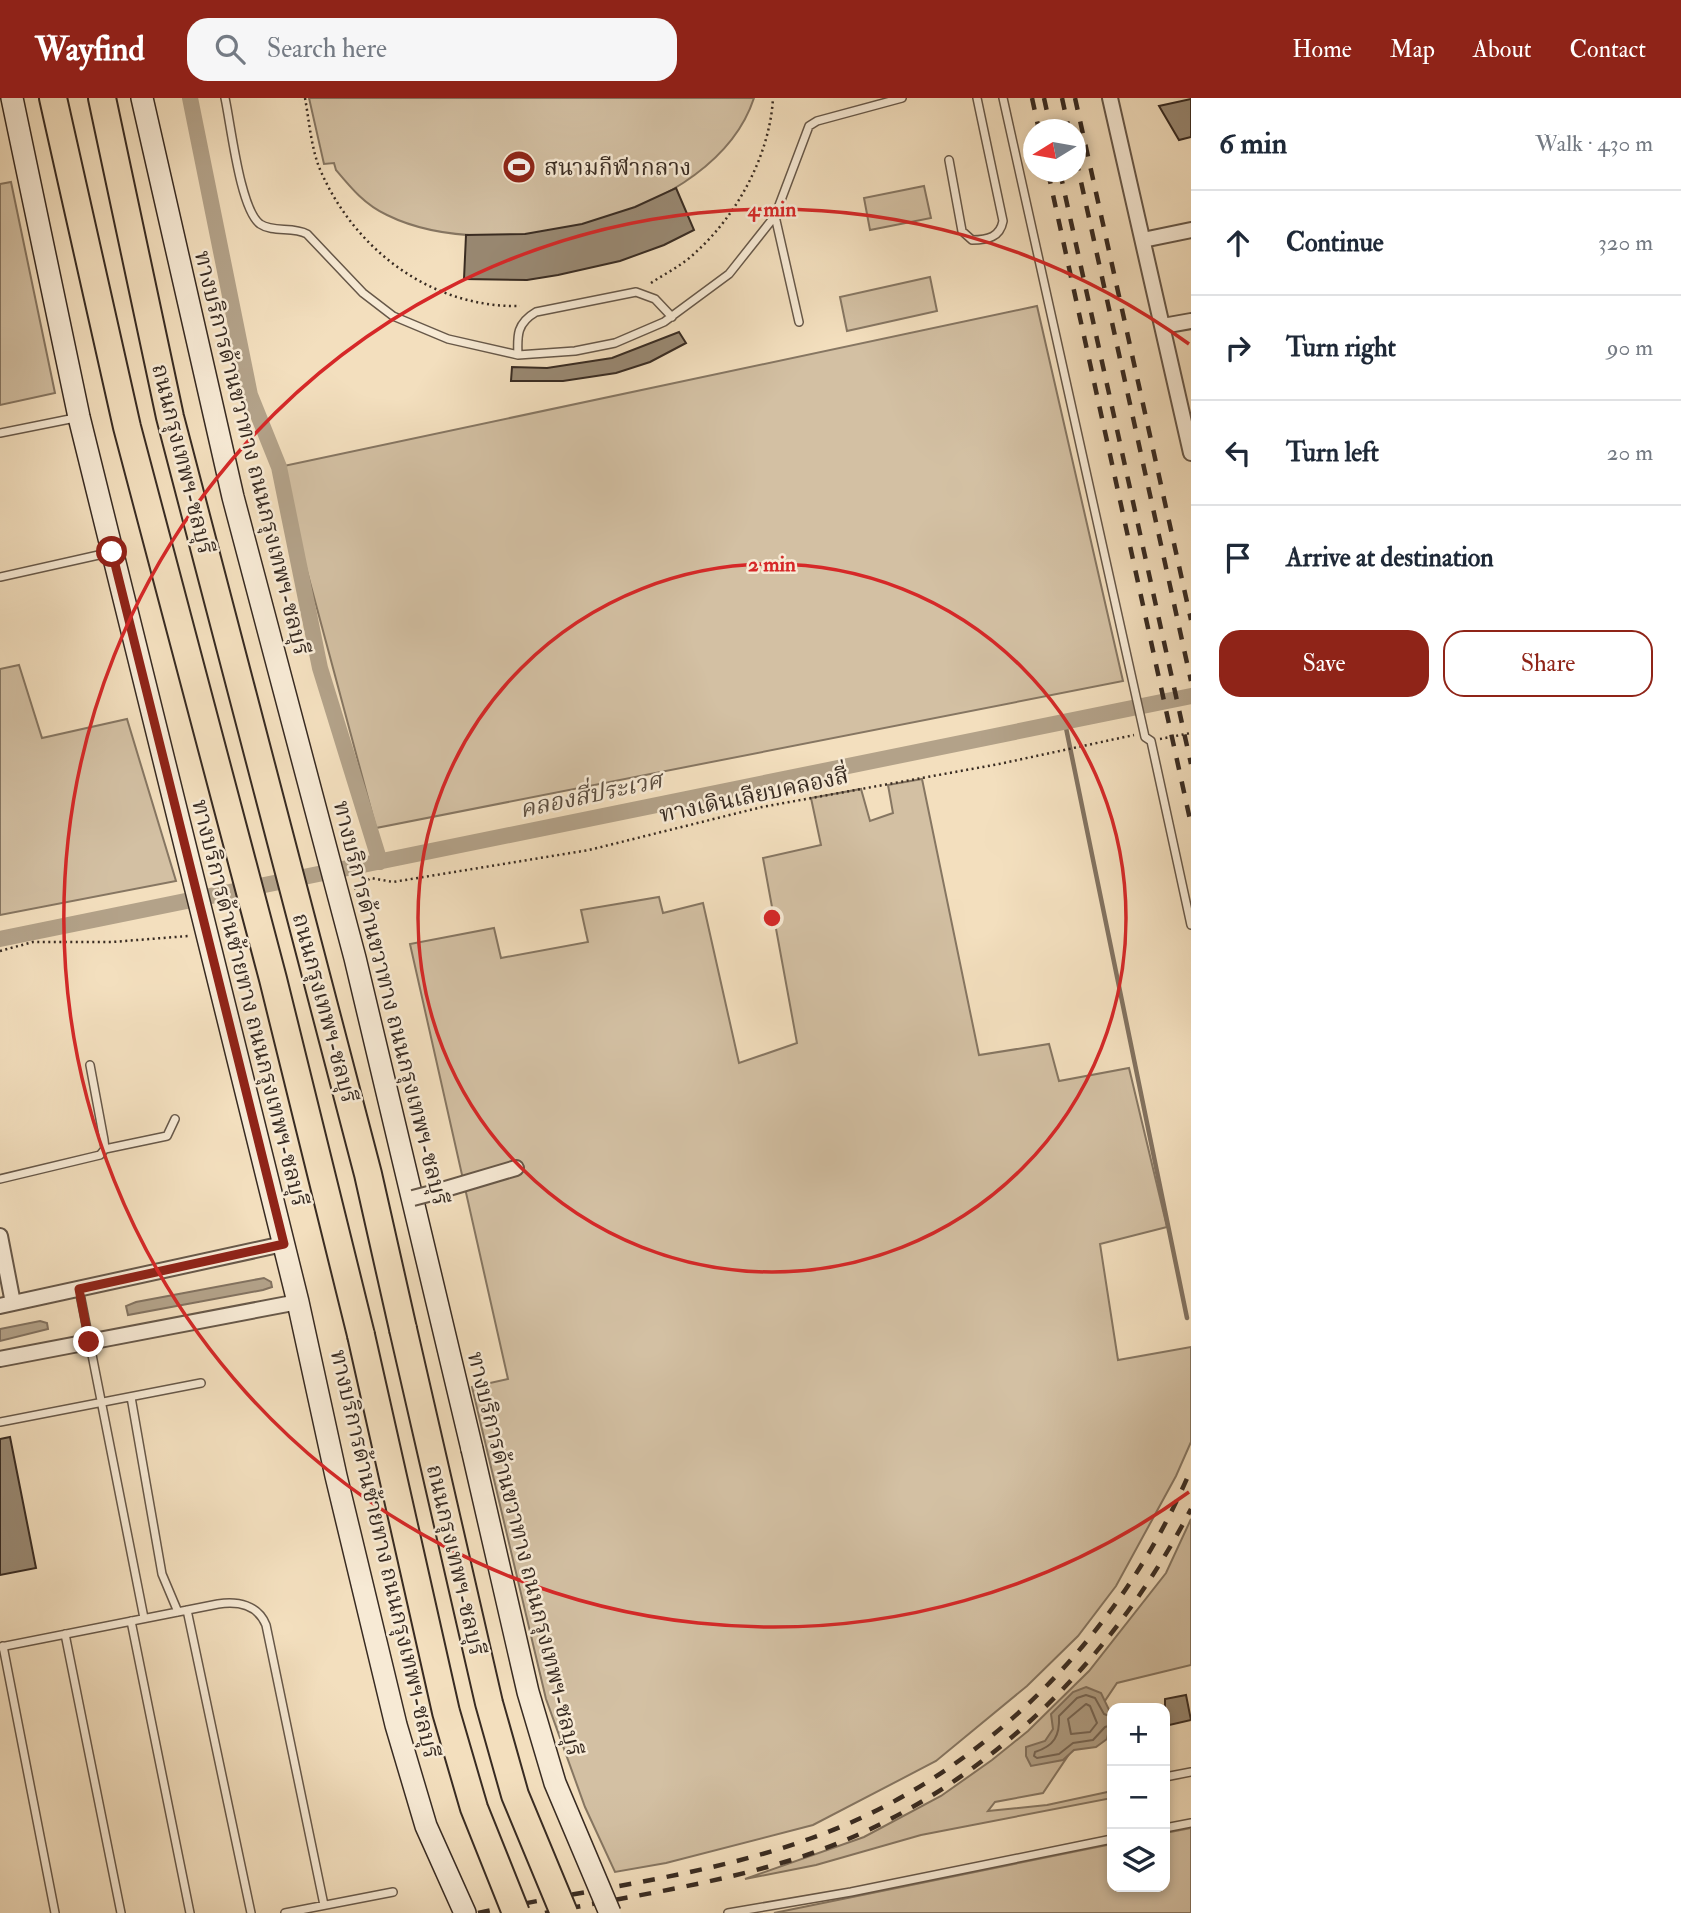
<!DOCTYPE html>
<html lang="en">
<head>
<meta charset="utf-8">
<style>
  :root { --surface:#fff; --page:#f6f6f7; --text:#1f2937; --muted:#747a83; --line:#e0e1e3; --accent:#8f2418 }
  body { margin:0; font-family:"IM FELL Double Pica","Noto Serif Thai",serif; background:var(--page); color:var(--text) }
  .controls { position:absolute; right:21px; bottom:21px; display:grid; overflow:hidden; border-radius:14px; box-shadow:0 4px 10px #0003 }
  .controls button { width:63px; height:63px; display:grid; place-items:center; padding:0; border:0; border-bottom:2px solid var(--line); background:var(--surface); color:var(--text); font:35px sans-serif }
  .compass { position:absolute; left:1023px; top:21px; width:63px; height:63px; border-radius:50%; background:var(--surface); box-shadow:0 4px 10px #0003; rotate:259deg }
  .stop { position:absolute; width:21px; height:21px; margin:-16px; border:5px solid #8f2418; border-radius:50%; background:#fff }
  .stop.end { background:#8f2418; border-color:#fff; box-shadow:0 2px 7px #0008 }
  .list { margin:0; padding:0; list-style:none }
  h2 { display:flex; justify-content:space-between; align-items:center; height:91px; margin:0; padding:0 28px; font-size:30px }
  h2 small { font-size:23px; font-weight:400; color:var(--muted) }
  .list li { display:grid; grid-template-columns:46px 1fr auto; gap:21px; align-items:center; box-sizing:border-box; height:105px; padding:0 28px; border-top:2px solid var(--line) }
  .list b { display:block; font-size:26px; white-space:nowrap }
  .list em { font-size:23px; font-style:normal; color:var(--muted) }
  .actions { display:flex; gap:14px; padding:21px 28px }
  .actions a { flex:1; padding:16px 0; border:2px solid var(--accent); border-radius:21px; text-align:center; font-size:24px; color:var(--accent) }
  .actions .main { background:var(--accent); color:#fff }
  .icon { flex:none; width:38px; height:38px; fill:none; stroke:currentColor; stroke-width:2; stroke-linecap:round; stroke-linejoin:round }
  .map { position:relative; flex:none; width:1191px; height:1815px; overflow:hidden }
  header { display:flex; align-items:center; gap:42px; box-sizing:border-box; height:98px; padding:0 35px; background:var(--accent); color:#fff }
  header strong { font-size:33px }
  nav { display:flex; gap:38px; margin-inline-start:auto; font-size:24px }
  .search { width:490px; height:63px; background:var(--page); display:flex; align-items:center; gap:18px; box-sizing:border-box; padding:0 24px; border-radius:21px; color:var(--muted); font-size:26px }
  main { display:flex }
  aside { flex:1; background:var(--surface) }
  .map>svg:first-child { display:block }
  .green { fill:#d3c0a3; stroke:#867662; stroke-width:2 }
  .water { fill:#b3a289; stroke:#827260; stroke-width:2 }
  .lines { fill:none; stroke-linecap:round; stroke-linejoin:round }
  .shore { stroke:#766656; stroke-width:2 }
  .stream { stroke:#827260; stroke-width:4.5 }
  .canal { stroke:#b3a289; stroke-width:16 }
  .building { fill:#998973; stroke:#382b22; stroke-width:2 }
  .service-casing { stroke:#675849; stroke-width:10 }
  .minor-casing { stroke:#675849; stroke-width:18 }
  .secondary-casing { stroke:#382b22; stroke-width:24 }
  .motorway-casing { stroke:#382b22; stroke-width:30 }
  .path { stroke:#382b22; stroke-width:2.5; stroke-dasharray:2 3.5; stroke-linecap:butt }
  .service { stroke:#f7ead5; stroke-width:7 }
  .minor { stroke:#f7ead5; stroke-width:14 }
  .secondary { stroke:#f7ead5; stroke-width:21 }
  .motorway { stroke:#f3dfbe; stroke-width:26 }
  .rail { stroke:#382b22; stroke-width:4.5; stroke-dasharray:12 12; stroke-linecap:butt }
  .minor-bridge-casing { stroke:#675849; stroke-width:18; stroke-linecap:butt }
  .secondary-bridge-casing { stroke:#382b22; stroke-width:24; stroke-linecap:butt }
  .motorway-bridge-casing { stroke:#382b22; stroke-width:30; stroke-linecap:butt }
  .minor-bridge { stroke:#f7ead5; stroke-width:14 }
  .secondary-bridge { stroke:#f7ead5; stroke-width:21 }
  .motorway-bridge { stroke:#f3dfbe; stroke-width:26 }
  .route { stroke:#8f2418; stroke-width:9 }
  .ring { fill:none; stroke:#d62828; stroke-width:3.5 }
  .labels { text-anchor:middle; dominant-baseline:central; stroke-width:5; stroke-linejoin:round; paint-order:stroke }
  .poi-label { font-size:23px; fill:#382b22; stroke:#f7ead5; text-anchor:start }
  .street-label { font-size:23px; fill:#382b22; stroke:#f7ead5 }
  .water-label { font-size:24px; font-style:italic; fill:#5d4f41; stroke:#f7ead5 }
  .centre { fill:#d62828; stroke:#f7ead5; stroke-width:3.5 }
  .ring-label { font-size:21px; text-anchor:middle; font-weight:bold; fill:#d62828; stroke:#f7ead5; stroke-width:5; stroke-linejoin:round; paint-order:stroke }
</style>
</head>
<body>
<header>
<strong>Wayfind</strong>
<div class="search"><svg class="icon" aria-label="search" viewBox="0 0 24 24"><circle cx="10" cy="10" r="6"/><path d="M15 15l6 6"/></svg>Search here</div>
<nav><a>Home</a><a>Map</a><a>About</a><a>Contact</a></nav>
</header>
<main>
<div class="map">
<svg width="1191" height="1815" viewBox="0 0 1191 1815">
  <rect width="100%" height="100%" fill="#f3dfbe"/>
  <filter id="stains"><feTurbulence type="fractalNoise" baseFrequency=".00286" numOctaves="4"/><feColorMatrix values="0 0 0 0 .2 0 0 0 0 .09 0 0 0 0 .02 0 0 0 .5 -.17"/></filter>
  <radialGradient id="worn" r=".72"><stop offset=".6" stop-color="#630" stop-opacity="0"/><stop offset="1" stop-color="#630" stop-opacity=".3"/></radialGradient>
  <path class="green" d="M 309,0 L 754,0 C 714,122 492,169 387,117 C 365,107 351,90 336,72 L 334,65 L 324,66 Z
    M 11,84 L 55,295 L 0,307 L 0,86 Z
    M 924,88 L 931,120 L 870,132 L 864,100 Z
    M 930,179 L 937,213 L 847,233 L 840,199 Z
    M 1037,208 L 1123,583 L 376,730 L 279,369 Z
    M 19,567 L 42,640 L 127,621 L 176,783 L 0,817 L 0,571 Z
    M 922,681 L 979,957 L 1049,946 L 1059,983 L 1129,970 L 1167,1129 L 1100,1146 L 1118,1262 L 1191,1249 L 1191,1344 L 1176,1378 L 1116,1488 L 1078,1538 L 1027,1588 L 936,1663 L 813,1727 L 666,1765 L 615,1774 L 585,1709 L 546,1601 L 472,1289 L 508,1281 L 410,846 L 494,830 L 501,860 L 588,844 L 581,812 L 659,799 L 663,815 L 703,805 L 739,965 L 797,945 L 763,760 L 821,747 L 811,700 L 861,691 L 870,723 L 893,715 L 888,687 Z
    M 1191,1421 L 1191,1567 L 1117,1585 L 1043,1695 L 995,1704 L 988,1713 L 1047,1707 L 1112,1693 L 1112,1700 L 921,1737 L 816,1767 L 745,1781 L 864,1739 L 941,1698 L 992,1662 L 1028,1633 L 1089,1573 L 1166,1475 Z
    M 1191,1730 L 1191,1815 L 774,1815 L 1112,1746 L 1112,1789 L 1165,1789 L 1165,1735 Z"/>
  <path class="water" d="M 264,1180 L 271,1184 L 272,1189 L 263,1192 L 128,1217 L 126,1208 L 136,1204 Z
    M 40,1223 L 47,1225 L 48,1231 L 0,1243 L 0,1231 Z
    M 1086,1589 L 1101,1595 L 1112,1618 L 1107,1641 L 1096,1649 L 1074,1652 L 1063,1662 L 1031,1668 L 1026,1658 L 1026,1649 L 1045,1643 L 1053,1631 L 1051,1616 L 1073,1594 Z"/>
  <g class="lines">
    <path class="shore" d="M 1086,1606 L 1090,1608 L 1097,1625 L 1090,1634 L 1071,1636 L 1068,1621 Z
      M 1112,1619 L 1104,1616 L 1095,1600 L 1086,1597 L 1077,1600 L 1059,1618 C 1060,1638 1054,1648 1035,1654 L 1034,1658 L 1037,1660 L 1059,1656 L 1073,1645 L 1093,1642 L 1105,1629 L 1112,1627"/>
    <path class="stream" d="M 1065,625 L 1187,1220"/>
    <path class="canal" d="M 190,0 L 250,297 L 279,369 L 320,570 L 380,764
      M 0,841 L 1191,598"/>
  </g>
  <path class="building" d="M 1191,1 L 1191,39 L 1179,42 L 1159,8 Z
    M 676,90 L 694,132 L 664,147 L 620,163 L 558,177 L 527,182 L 464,181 L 466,137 L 525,136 L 582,126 L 635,109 Z
    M 679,234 L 686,245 L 650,264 L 616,275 L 563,283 L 511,283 L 512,269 L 547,270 L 612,260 Z
    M 10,1339 L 36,1470 L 0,1477 L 0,1341 Z
    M 1186,1597 L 1191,1622 L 1165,1628 L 1165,1601 Z"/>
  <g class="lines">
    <defs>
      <path id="service" d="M 225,0 C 231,27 240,111 260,126 C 273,135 293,128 307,136 L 363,195 L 393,218 L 448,241 L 518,257 L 575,253 L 615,245 L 664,224 L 729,176 L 775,118 L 809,28 L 817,23 L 902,0
        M 1003,0 L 1145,639 L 1151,643 L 1191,827
        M 949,62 L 962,133 L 972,142 C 988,142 1000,139 1003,123 L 977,0
        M 775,118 L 799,224
        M 518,257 C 517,237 517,225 536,214 L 636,194 L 655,201 L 672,219
        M 0,335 L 75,320
        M 0,479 L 112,454
        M 105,1051 L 167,1038 L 175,1021
        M 0,1081 L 100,1057 L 105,1051 L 104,1042 L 90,967
        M 79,1191 L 144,1520
        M 131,1299 L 162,1476 L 178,1514
        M 0,1324 L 201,1285
        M 187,1512 L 251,1815
        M 131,1523 L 190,1815
        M 65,1536 L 121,1815
        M 3,1548 L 55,1815
        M 0,1549 L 218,1506 C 238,1503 258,1507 266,1527 L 324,1807
        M 1165,1679 L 1191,1674
        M 1165,1730 L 1191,1725
        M 285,1815 L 393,1794
        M 728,1815 L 851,1794 L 1112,1741"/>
      <path id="minor" d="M 1110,0 L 1191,355
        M 1143,142 L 1191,132
        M 1163,228 L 1191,223
        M 432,1095 L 516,1070
        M 0,1138 L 13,1205
        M 0,1208 L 283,1146
        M 0,1261 L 298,1204"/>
      <path id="secondary" d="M 12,0 L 79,319 L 298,1204 L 336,1378 L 396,1627 L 426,1728 L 465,1815
        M 142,0 L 233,399 L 355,860 L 472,1351"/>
      <path id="motorway" d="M 53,0 L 127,329 L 273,881 L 361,1237
        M 102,0 L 170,319 L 368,1076 L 403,1231"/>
    </defs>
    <use href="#service" class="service-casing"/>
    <use href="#minor" class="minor-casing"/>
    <use href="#secondary" class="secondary-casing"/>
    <use href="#motorway" class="motorway-casing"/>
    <path class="path" d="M 305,0 C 309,22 311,48 319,69 C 353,151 431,210 520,208
      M 651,185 C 666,175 683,167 696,154 C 738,116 770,56 773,0
      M 1160,641 L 1191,635
      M 354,791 L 371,780 L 393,784 L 589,752 L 762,709 L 999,666 L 1134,637
      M 225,831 L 239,828
      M 0,853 L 33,844 L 112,844 L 188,838"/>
    <use href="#service" class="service"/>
    <use href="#minor" class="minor"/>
    <use href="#secondary" class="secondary"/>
    <use href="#motorway" class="motorway"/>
    <path class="rail" d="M 1032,0 L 1039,32
      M 1044,0 L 1051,32
      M 1062,0 L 1069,32
      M 1075,0 L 1191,522
      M 1076,61 L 1191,583
      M 1048,74 L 1191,726
      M 1060,74 L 1191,666
      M 478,1815 C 587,1791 703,1779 809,1741 C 981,1681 1121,1538 1191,1371
      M 545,1815 C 626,1799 709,1787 788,1763 C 967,1708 1106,1575 1191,1411"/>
    <defs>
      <path id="minor-bridge" d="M 413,1100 L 432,1095"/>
      <path id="secondary-bridge" d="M 472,1351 L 528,1594 L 555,1685 L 610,1815"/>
      <path id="motorway-bridge" d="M 403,1231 L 489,1605 L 515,1697 L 564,1815
        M 361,1237 L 446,1614 L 474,1710 L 516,1815"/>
    </defs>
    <use href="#minor-bridge" class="minor-bridge-casing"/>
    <use href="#secondary-bridge" class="secondary-bridge-casing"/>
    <use href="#motorway-bridge" class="motorway-bridge-casing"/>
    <use href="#minor-bridge" class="minor-bridge"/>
    <use href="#secondary-bridge" class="secondary-bridge"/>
    <use href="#motorway-bridge" class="motorway-bridge"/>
  </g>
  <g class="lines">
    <path class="route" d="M 89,1244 L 79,1191 L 284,1146 L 112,454"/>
  </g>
  <g class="ring">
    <circle cx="772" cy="820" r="354"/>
    <path d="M1189 1394A709 709 0 1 1 1189 246"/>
  </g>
  <defs>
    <symbol id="stadium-disc" viewBox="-11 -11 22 22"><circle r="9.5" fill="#8f2418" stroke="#f7ead5"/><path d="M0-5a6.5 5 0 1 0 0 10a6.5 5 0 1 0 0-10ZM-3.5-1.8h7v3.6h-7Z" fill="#fff"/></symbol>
  </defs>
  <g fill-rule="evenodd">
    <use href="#stadium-disc" x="500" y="50" width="38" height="38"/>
  </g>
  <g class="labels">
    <g class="poi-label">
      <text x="544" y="69">สนามกีฬากลาง</text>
    </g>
    <g class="street-label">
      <text transform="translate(252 355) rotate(76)">ทางบริการด้านขวาทาง ถนนกรุงเทพฯ-ชลบุรี</text>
      <text transform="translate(183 361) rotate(76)">ถนนกรุงเทพฯ-ชลบุรี</text>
      <text transform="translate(754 697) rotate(-12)">ทางเดินเลียบคลองสี่</text>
      <text transform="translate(250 905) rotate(76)">ทางบริการด้านซ้ายทาง ถนนกรุงเทพฯ-ชลบุรี</text>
      <text transform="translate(391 905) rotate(76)">ทางบริการด้านขวาทาง ถนนกรุงเทพฯ-ชลบุรี</text>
      <text transform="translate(325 910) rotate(75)">ถนนกรุงเทพฯ-ชลบุรี</text>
      <text transform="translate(385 1456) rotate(77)">ทางบริการด้านซ้ายทาง ถนนกรุงเทพฯ-ชลบุรี</text>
      <text transform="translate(525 1456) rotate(76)">ทางบริการด้านขวาทาง ถนนกรุงเทพฯ-ชลบุรี</text>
      <text transform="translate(456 1462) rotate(77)">ถนนกรุงเทพฯ-ชลบุรี</text>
    </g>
    <g class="water-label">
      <text transform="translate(591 697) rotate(-12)">คลองสี่ประเวศ</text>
    </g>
  </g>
  <circle cx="772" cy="820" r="10" class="centre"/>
  <g class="ring-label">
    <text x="772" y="118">4 min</text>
    <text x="772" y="473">2 min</text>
  </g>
  <rect width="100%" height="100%" filter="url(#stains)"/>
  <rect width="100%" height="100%" fill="url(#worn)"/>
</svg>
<div class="controls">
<button>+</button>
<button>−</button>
<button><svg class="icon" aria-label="layers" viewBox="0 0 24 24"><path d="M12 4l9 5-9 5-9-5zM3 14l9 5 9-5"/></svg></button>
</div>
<svg class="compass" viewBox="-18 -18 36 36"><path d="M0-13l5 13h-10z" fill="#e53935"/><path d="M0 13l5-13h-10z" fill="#747a83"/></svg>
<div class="stop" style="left:112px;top:454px"></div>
<div class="stop end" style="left:89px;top:1244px"></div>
</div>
<aside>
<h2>6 min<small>Walk · 430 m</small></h2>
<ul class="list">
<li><svg class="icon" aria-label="ahead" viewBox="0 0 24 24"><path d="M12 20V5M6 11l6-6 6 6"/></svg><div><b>Continue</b></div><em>320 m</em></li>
<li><svg class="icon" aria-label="right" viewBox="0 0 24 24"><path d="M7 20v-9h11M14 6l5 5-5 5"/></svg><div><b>Turn right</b></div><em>90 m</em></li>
<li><svg class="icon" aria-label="left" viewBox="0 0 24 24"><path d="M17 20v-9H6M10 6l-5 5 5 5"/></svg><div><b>Turn left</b></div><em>20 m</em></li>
<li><svg class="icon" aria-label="arrive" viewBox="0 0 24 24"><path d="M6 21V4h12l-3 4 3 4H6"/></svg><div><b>Arrive at destination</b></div></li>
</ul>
<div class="actions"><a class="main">Save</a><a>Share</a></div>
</aside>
</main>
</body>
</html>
